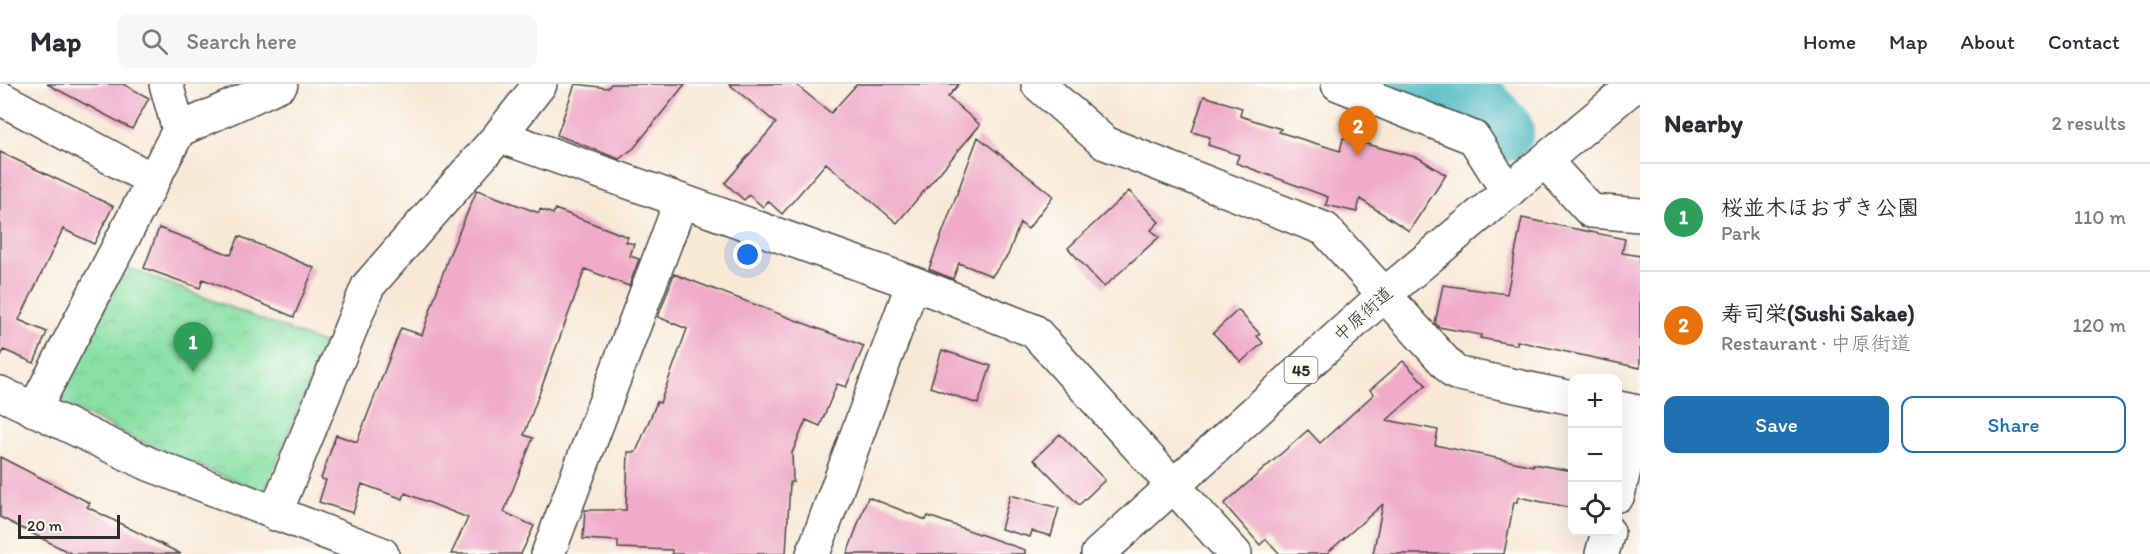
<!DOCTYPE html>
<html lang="en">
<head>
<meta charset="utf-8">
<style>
  :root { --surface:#fff; --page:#f7f7f7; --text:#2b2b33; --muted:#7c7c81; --line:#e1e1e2; --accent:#1f6fb2 }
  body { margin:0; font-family:Itim,"Klee One",sans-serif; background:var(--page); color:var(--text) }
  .controls { position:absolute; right:18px; bottom:18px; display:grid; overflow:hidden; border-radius:12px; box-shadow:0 6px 24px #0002 }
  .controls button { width:54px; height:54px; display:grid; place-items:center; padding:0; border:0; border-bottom:2px solid var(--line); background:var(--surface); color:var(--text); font:30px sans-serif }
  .scale { position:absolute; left:18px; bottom:15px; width:102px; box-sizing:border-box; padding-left:6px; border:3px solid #2b2b2b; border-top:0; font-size:16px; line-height:21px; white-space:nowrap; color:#2b2b2b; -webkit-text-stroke:4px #fdfcf7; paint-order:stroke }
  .you { position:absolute; left:748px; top:171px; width:21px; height:21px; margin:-15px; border:4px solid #fff; border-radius:50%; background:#1a73e8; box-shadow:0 0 0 9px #1a73e833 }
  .badge { display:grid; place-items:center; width:39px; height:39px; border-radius:50%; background:var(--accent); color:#fff; font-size:20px; font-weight:700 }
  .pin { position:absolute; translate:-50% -50px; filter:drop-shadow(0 2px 3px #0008) }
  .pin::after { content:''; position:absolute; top:32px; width:21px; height:18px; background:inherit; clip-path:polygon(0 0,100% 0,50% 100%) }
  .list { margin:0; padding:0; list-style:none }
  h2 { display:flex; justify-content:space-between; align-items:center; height:78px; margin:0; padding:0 24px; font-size:26px }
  h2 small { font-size:20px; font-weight:400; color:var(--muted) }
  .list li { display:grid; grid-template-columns:39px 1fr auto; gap:18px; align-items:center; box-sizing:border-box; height:108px; padding:0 24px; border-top:2px solid var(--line) }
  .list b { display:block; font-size:22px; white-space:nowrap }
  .list p { margin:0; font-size:20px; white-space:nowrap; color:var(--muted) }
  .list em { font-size:20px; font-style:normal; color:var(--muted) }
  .actions { display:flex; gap:12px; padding:18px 24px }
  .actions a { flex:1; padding:14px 0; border:2px solid var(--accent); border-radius:12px; text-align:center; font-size:21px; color:var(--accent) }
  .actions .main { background:var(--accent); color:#fff }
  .icon { flex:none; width:33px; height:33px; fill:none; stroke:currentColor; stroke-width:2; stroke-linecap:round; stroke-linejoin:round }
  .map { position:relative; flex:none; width:1640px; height:470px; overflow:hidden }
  header { display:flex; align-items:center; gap:36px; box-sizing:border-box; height:84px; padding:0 30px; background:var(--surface); border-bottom:2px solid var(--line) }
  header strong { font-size:28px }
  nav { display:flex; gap:33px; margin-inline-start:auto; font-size:21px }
  .search { width:420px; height:54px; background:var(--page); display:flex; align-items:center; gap:15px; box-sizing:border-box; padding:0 21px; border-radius:12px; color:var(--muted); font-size:22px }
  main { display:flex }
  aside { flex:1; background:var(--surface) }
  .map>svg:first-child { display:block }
  .park { fill:url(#park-crowns); stroke:#5a8668; stroke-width:1.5 }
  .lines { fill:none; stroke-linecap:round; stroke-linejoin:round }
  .river { stroke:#48b7c1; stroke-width:62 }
  .building { fill:#efabc7 }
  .minor-casing { stroke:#4a4845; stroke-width:36 }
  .major-casing { stroke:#4a4845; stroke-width:36 }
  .minor { stroke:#fff; stroke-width:33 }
  .major { stroke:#fff; stroke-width:33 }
  .labels { text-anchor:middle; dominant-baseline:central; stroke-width:4.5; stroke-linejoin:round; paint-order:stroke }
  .shield { fill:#fdfcf7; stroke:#6a6a68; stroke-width:1.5 }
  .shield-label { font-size:16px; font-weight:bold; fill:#2b2b2b }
  .street-label { font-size:18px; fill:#2b2b2b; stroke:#fdfcf7 }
</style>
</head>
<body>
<header>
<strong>Map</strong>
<div class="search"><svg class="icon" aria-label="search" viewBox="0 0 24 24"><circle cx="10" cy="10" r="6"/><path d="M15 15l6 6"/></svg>Search here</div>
<nav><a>Home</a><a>Map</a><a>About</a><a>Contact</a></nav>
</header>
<main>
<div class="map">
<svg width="1640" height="470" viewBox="0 0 1640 470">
  <defs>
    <pattern id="park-crowns" width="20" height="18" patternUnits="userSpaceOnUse" patternTransform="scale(1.5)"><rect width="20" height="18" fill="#88e0a5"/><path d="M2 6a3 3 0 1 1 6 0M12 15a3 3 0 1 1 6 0" fill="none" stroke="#76c08e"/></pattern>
  </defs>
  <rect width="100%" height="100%" fill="#fdfcf7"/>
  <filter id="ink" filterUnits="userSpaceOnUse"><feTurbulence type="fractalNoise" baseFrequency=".0167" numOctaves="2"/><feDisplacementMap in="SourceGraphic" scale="12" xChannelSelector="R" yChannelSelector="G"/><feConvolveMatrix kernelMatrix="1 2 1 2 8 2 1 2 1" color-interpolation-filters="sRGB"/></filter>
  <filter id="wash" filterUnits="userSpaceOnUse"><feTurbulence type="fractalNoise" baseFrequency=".008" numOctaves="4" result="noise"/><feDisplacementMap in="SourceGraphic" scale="24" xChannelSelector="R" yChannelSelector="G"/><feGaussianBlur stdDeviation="1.35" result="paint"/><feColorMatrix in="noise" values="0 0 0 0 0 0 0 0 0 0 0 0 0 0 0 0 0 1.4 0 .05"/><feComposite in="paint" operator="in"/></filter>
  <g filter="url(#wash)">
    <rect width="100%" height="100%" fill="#f8e9d7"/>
    <path class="park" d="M 126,183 L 325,260 L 264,408 L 168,370 L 57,317 Z"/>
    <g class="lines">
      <path class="river" d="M 1397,0 L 1477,18 L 1503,47"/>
    </g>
    <g id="blocks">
      <path class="building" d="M 47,0 L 123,0 L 149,14 L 132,45 Z
        M 575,0 L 608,4 L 611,0 L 685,0 L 634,64 L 619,75 L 557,51 Z
        M 729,0 L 795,0 L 831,29 L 857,0 L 959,0 L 948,13 L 980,41 L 897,139 L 826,79 L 782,130 L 768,117 L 763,123 L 749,111 L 744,116 L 725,99 L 776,39 Z
        M 1204,12 L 1242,24 L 1240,32 L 1281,45 L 1279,48 L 1340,67 L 1343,54 L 1419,74 L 1446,91 L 1409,147 L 1360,115 L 1357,128 L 1326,121 L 1328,113 L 1236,79 L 1239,71 L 1208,61 L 1210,53 L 1192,48 Z
        M 978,53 L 1053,112 L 1028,145 L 1020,139 L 1008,171 L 992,192 L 959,179 L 953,195 L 929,185 Z
        M 0,68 L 113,122 L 94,160 L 63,145 L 19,236 L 47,248 L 34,279 L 4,266 L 0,274 Z
        M 477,106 L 539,129 L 540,125 L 553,130 L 555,125 L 628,153 L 626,158 L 634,160 L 630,172 L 639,175 L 629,202 L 585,185 L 524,351 L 533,354 L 504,428 L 534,442 L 521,470 L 451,470 L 468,434 L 405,409 L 403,415 L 362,400 L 353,429 L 319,418 L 326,396 L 321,395 L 336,351 L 357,358 L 401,244 L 422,251 L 448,174 Z
        M 1129,107 L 1159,138 L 1151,146 L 1159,153 L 1104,203 L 1068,164 Z
        M 1522,134 L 1625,155 L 1622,169 L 1640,172 L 1640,284 L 1517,257 L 1517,261 L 1480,254 L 1481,251 L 1439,243 L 1435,239 L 1443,201 L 1507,210 Z
        M 159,144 L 231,171 L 239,152 L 314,184 L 294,233 L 203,195 L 200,204 L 144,184 Z
        M 674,190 L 864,262 L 846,303 L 837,300 L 820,342 L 806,336 L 792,369 L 793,398 L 790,398 L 786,470 L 672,470 L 672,466 L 618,464 L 618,457 L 583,455 L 585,426 L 626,426 L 628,368 L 636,368 L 657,318 L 660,319 L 687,245 L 658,233 Z
        M 1238,226 L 1260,250 L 1257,252 L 1263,259 L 1241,278 L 1213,249 Z
        M 942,266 L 991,282 L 978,320 L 930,303 Z
        M 1403,277 L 1426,301 L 1387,336 L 1438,346 L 1435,361 L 1533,382 L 1533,380 L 1572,387 L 1572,424 L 1518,413 L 1517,418 L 1514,418 L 1504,470 L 1373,470 L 1383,420 L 1326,470 L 1280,470 L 1266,455 L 1260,461 L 1224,420 L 1308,346 L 1320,359 L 1374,310 L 1370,306 Z
        M 1060,350 L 1105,396 L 1079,421 L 1034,375 Z
        M 0,373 L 90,419 L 87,423 L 181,470 L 72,470 L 0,433 Z
        M 1010,411 L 1059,424 L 1051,452 L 1032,447 L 1030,453 L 1001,445 Z
        M 868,413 L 926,436 L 928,432 L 1025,466 L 1025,470 L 847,470 Z"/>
    </g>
  </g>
  <g filter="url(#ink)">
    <use href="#blocks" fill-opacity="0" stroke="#4a4845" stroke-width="1.5"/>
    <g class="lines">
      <defs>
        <path id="minor" d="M 166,0 L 179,46
          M 1038,0 L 1105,59 L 1325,145 L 1455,289 L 1572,314
          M 1338,0 L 1474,54 L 1508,108
          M 0,14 L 151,95
          M 499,52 L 913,199 L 1034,247 L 1235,470
          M 1545,77 L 1591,127 L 1640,131
          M 0,309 L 149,380 L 382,470
          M 1618,324 L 1638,328 L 1618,411
          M 34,326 L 179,46 L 281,0
          M 275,430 L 368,202 L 499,52 L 540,0
          M 548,470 L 681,117
          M 813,470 L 913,199
          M 1602,470 L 1608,448"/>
        <path id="major" d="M 1098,470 L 1384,211 L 1636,0"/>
      </defs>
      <use href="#minor" class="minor-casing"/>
      <use href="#major" class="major-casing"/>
      <use href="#minor" class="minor"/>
      <use href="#major" class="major"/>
    </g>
  </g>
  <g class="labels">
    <rect class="shield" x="1284.5" y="273" width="33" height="26" rx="4.5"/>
    <g class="shield-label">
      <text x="1301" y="286">45</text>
    </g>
    <g class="street-label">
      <text transform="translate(1363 230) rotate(-42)">中原街道</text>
    </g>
  </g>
</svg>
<div class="controls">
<button>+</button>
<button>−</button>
<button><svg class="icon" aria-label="locate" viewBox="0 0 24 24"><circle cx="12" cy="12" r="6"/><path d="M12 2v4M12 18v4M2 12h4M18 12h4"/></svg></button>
</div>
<div class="scale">20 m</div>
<div class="you"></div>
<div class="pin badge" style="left:193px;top:288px;background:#2e9e5b">1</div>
<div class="pin badge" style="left:1358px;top:72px;background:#e8710a">2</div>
</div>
<aside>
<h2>Nearby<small>2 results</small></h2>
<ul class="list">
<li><span class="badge" style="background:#2e9e5b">1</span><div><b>桜並木ほおずき公園</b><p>Park</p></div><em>110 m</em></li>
<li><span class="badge" style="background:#e8710a">2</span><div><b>寿司栄(Sushi Sakae)</b><p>Restaurant · 中原街道</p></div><em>120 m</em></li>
</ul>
<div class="actions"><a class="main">Save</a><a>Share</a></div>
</aside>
</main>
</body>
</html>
